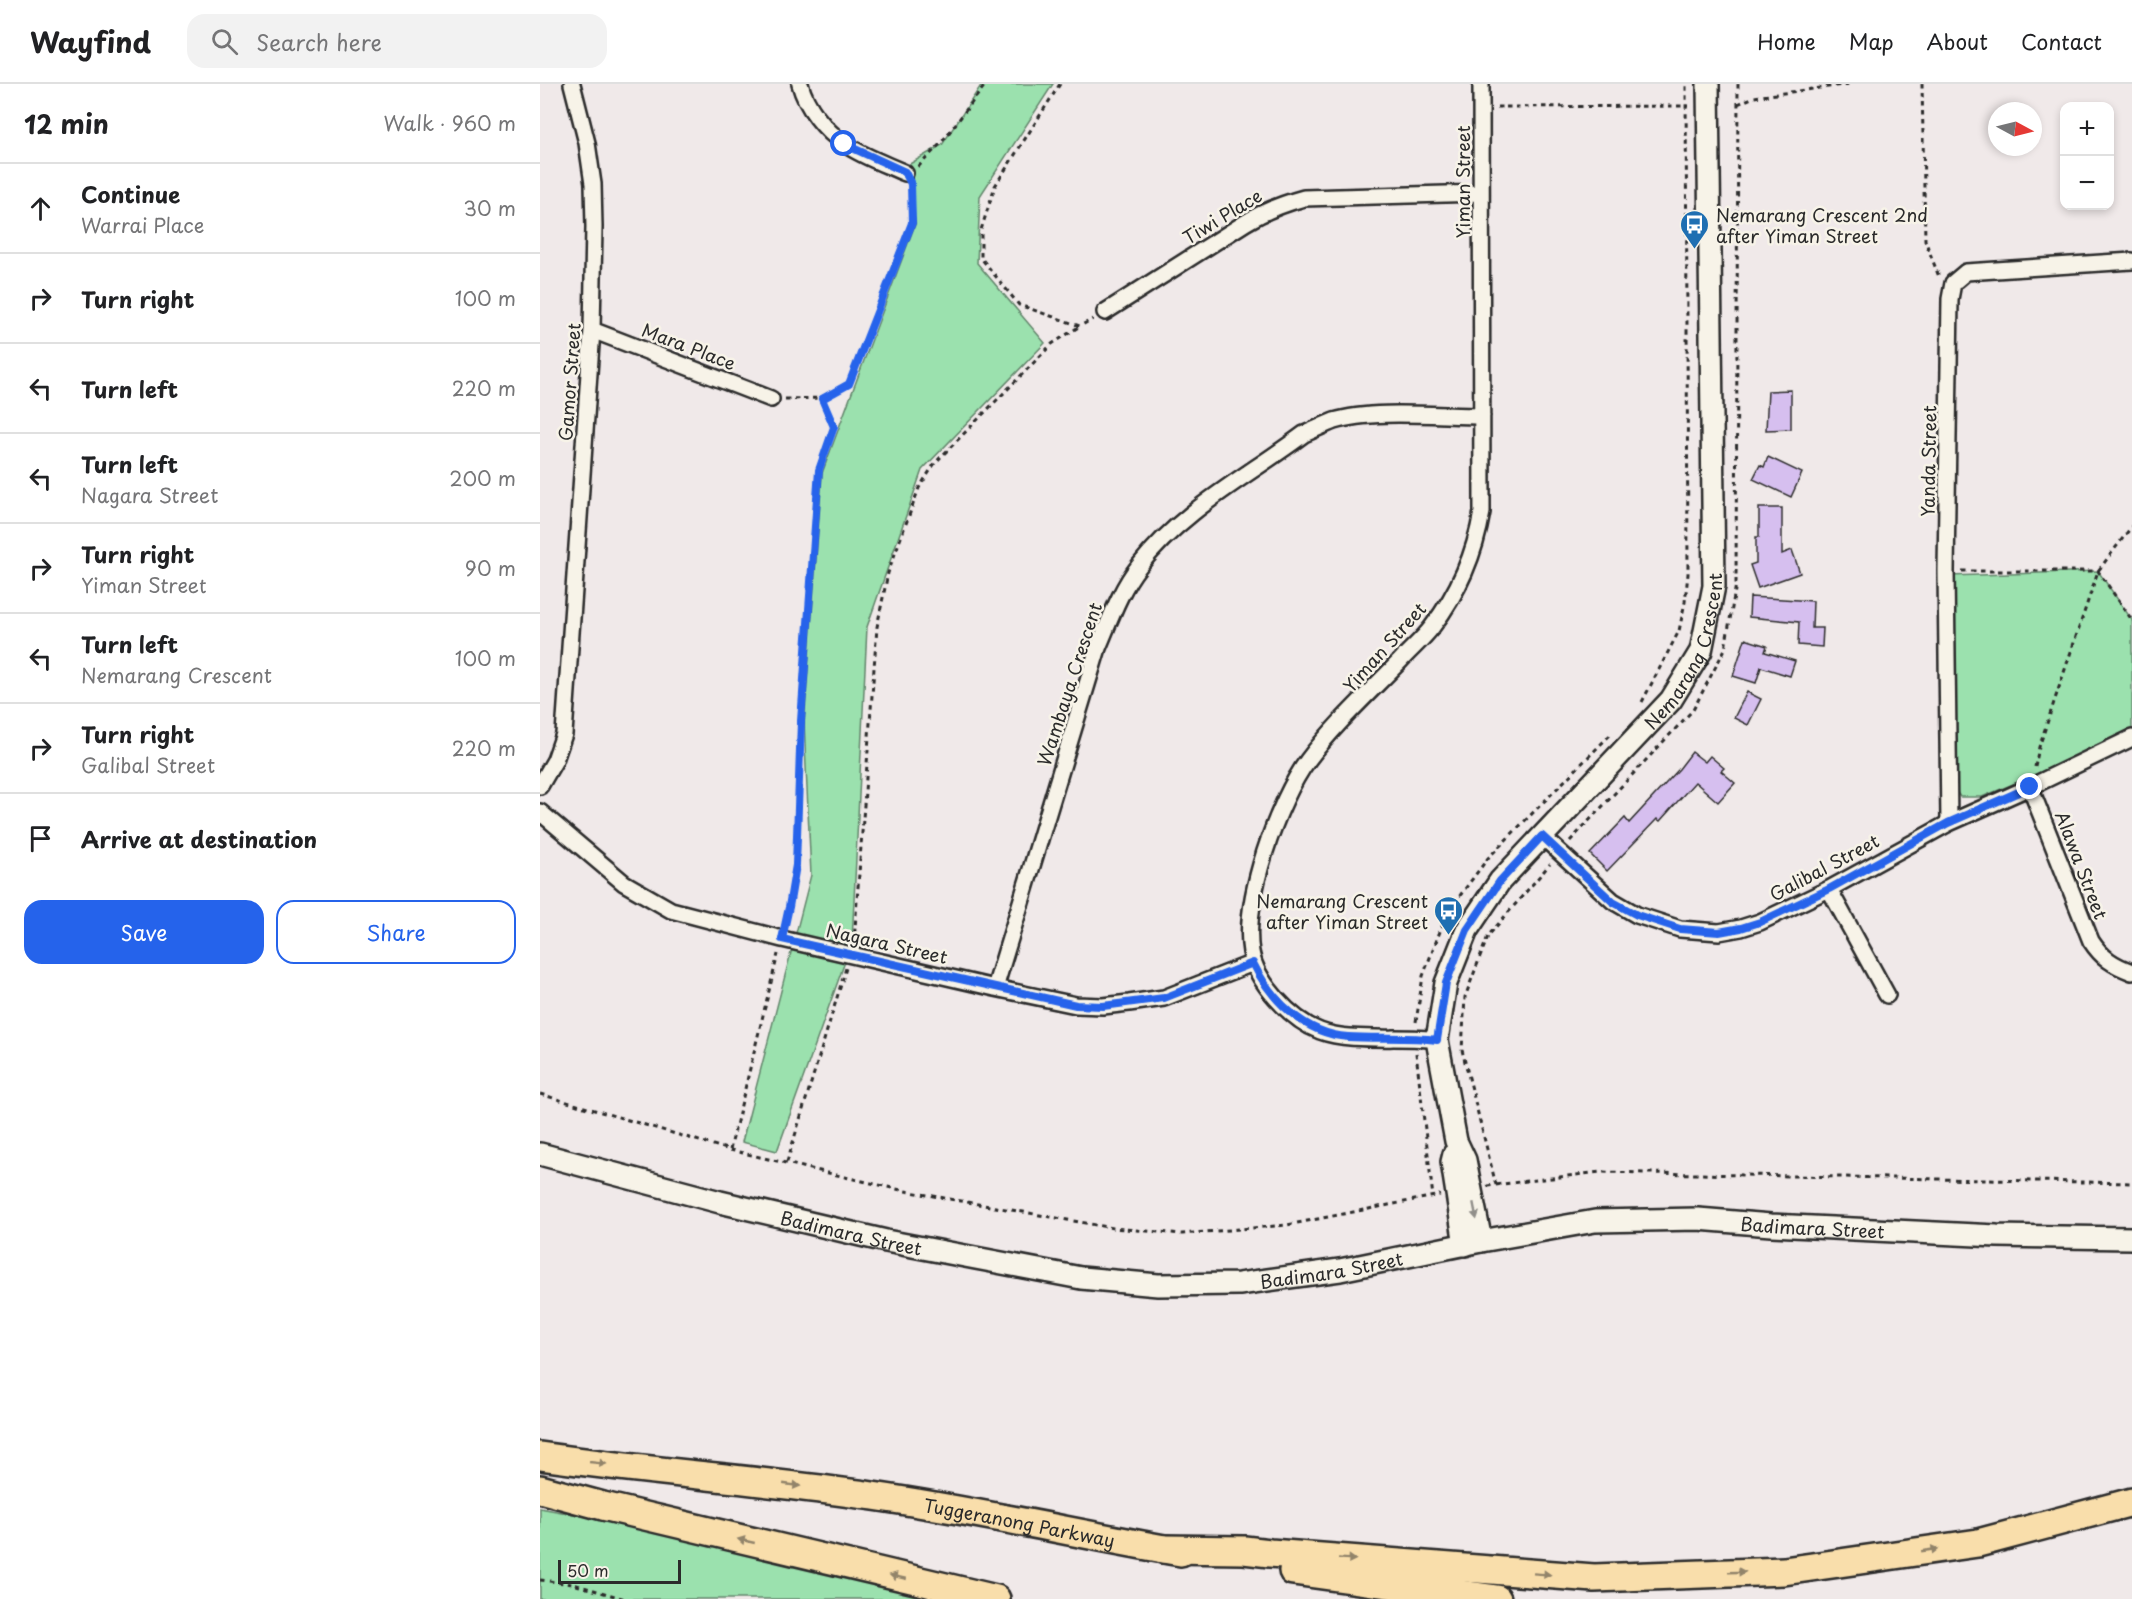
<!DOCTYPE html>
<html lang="en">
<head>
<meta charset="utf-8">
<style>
  :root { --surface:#fff; --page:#f2f2f2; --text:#202124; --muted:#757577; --line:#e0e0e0; --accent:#2563eb }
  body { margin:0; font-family:"Playpen Sans",sans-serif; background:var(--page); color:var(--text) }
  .controls { position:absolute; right:18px; top:18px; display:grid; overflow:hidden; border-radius:12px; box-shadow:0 3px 9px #0003 }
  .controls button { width:54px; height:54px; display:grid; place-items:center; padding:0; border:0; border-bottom:2px solid var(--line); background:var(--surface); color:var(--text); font:30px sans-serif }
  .compass { position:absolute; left:1448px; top:18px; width:54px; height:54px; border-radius:50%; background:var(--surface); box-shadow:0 3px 9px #0003; rotate:97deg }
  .scale { position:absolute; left:18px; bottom:15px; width:123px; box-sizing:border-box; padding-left:6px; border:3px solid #2b2b2b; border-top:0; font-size:16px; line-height:21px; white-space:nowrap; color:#2b2b2b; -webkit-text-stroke:4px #f7f3e8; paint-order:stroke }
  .stop { position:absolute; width:18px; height:18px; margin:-14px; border:4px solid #2563eb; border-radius:50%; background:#fff }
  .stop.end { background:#2563eb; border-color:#fff; box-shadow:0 2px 6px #0008 }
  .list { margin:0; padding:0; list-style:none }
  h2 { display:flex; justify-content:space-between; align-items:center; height:78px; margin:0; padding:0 24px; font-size:26px }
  h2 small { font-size:20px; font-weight:400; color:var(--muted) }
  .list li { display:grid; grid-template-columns:39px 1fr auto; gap:18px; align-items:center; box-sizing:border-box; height:90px; padding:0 24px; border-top:2px solid var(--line) }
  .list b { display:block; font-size:22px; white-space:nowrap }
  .list p { margin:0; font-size:20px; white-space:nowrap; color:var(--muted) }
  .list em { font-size:20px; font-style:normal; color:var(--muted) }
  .actions { display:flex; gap:12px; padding:18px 24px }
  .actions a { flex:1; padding:14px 0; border:2px solid var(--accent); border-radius:18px; text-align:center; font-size:21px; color:var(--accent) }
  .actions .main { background:var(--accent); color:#fff }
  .icon { flex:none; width:33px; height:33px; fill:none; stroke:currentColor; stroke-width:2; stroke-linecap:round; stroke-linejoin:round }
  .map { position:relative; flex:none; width:1592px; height:1515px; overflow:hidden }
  header { display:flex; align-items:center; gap:36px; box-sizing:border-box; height:84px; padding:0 30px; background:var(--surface); border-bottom:2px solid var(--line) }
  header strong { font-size:28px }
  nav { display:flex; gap:33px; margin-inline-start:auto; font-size:21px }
  .search { width:420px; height:54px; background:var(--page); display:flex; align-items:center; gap:15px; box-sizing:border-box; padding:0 21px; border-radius:18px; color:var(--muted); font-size:22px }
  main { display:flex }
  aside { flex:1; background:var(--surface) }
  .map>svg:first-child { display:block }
  .green { fill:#9be1ae; stroke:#63866c; stroke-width:1.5 }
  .building { fill:#d6bfef; stroke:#2b2b2b; stroke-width:1.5 }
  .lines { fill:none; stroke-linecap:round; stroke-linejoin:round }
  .street-casing { stroke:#2b2b2b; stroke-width:20 }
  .secondary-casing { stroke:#2b2b2b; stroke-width:26 }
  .highway-casing { stroke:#2b2b2b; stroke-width:32 }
  .path { stroke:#2b2b2b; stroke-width:3; stroke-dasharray:4.5 4.5; stroke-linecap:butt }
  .street { stroke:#f7f3e8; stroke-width:15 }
  .secondary { stroke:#f7f3e8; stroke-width:21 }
  .highway { stroke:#f9deab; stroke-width:27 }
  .oneway { fill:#918f8a }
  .oneway2 { fill:#92846b }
  .route { stroke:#2563eb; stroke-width:8 }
  .labels { text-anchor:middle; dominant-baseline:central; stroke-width:5; stroke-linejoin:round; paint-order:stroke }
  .street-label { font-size:18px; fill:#2b2b2b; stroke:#f7f3e8 }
  .poi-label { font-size:18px; fill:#2b2b2b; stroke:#f7f3e8; text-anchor:start }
</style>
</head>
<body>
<header>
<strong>Wayfind</strong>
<div class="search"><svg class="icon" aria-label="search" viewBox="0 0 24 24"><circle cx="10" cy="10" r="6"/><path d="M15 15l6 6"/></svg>Search here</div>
<nav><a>Home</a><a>Map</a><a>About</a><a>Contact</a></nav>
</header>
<main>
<aside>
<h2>12 min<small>Walk · 960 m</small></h2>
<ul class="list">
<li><svg class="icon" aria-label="ahead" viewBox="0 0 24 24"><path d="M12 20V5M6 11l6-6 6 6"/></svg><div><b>Continue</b><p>Warrai Place</p></div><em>30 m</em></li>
<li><svg class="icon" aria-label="right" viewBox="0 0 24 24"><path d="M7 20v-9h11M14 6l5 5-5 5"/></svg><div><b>Turn right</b></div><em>100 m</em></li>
<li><svg class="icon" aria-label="left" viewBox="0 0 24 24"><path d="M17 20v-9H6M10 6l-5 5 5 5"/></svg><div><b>Turn left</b></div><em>220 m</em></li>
<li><svg class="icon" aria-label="left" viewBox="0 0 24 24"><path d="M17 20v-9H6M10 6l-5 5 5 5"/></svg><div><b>Turn left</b><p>Nagara Street</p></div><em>200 m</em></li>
<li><svg class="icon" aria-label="right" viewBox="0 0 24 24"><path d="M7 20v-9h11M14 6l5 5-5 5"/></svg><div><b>Turn right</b><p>Yiman Street</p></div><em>90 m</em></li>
<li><svg class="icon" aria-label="left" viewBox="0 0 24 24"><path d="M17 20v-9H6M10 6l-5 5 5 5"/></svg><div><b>Turn left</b><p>Nemarang Crescent</p></div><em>100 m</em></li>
<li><svg class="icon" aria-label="right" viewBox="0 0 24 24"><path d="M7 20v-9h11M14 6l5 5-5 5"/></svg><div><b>Turn right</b><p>Galibal Street</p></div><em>220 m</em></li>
<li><svg class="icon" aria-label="arrive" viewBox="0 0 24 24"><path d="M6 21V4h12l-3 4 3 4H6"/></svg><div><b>Arrive at destination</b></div></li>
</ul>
<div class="actions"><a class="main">Save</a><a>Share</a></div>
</aside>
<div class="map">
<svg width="1592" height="1515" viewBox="0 0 1592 1515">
  <rect width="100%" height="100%" fill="#f0e9e9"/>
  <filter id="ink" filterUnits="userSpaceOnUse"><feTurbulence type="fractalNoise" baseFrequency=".0167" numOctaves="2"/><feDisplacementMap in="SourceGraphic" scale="12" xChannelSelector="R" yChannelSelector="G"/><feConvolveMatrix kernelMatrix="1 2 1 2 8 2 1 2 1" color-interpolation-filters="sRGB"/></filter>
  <g filter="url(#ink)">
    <path class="green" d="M 442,0 L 513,0 L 440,112 L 437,179 L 505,259 L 382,386 L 327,543 L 312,858 L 237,1067 L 202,1058 L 271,791 L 264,639 L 282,389 L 375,140 L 368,81 L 402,61 Z
      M 1558,487 L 1592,536 L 1592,650 L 1442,713 L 1420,713 L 1412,700 L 1409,492 Z
      M 0,1424 L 113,1445 L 443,1515 L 0,1515 Z"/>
    <path class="building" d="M 1251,306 L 1251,345 L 1226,346 L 1228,307 Z
      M 1228,373 L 1262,389 L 1251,413 L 1213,395 L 1220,381 L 1224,383 Z
      M 1219,424 L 1242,424 L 1242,470 L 1252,466 L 1260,489 L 1218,504 L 1210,481 L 1216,479 L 1216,453 L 1219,453 Z
      M 1210,513 L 1273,517 L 1272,544 L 1283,544 L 1282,563 L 1258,561 L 1259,538 L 1209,533 Z
      M 1205,555 L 1227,562 L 1225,568 L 1255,577 L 1250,592 L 1221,583 L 1216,599 L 1193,592 Z
      M 1207,608 L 1221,615 L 1208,641 L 1194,634 Z
      M 1152,668 L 1165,678 L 1170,672 L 1184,684 L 1181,687 L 1195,699 L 1178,718 L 1155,698 L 1120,737 L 1117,735 L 1067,787 L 1050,770 L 1085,734 L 1089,739 L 1139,685 Z"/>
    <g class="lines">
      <defs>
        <path id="street" d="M 260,0 C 266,23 285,47 305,60 C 322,72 345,80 365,89
          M 565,228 L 705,139 C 724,127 742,120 764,114 L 941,109
          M 52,246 L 231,315
          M 0,702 L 15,676 L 24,650 L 52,246 L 54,143 L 53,100 L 47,59 L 32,0
          M 1490,703 L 1551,857 C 1562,874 1573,881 1592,888
          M 0,728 L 84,799 L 131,826 L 242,855 L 455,904 L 536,921 L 563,922 L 589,919 L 624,914 L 713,879
          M 1409,739 L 1406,487 L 1410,215 L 1413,199 L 1426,188 L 1592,177
          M 1002,752 L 1073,817 L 1097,831 L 1140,845 L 1179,848 L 1201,844 L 1220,838 L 1289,805 L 1409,739 L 1490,703 L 1592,654
          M 1289,805 L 1347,911
          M 455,904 L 558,564 C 570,536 580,506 599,482 C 642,426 708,392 764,350 C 774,346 784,341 794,337 C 833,325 899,332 942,332
          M 897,956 C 861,951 812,959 780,947 C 751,936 716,898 711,868 C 702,817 738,716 768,676 C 795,640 830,608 861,576 C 871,565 883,555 892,543 C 918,509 935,470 942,428 L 941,0"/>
        <g id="secondary">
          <path id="s1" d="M 0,1070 L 180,1118 L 346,1157 L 541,1194 L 618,1201 L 699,1200 L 800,1186 L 941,1157 L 1055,1137 L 1158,1135 L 1231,1141 L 1457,1152 L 1592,1154"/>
          <path d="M 914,1070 L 912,1078 L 925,1161"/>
          <path id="s2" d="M 941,1157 L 925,1076 L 916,1057 L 897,956 L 906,899 L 927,846 L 960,797 L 1131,616 L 1161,567 L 1174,502 L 1168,0"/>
        </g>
        <g id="highway">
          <path id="s3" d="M 0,1372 C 111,1388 223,1396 333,1412 C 437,1427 539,1450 641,1468"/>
          <path d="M 0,1405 L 63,1422 L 456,1515"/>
          <path d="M 623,1465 L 704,1466 L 730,1469 L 1054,1494 L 1244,1487 L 1438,1459 L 1592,1418"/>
          <path d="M 753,1487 L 957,1515"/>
        </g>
      </defs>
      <use href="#street" class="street-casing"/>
      <use href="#secondary" class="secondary-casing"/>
      <use href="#highway" class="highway-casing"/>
      <path class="path" d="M 520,0 L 455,102 L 441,146 L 441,174 L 479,221 L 540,242 L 553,235
        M 1382,0 L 1385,156 L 1399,193
        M 1198,20 L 1214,13 L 1310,0
        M 957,23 L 1148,22
        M 378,83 L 401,59 L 446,0
        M 245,315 L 282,314
        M 1422,487 L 1558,487 L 1592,536
        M 1102,618 L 1139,547 L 1145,518 L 1148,490 L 1146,0
        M 1495,683 L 1499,663 L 1558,487 L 1592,442
        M 1030,757 L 1153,626 L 1185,565 L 1196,500 L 1198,0
        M 245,840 L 256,781 L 261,637 L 279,386 L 294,343 L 282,314 L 309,300 L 372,139 L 371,103
        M 314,858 L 337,543 L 348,489 L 379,404 L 395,379 L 512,260 L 540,242
        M 876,938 L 883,892 L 907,829 L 948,774 L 1072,649
        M 876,969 L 893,1113
        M 0,1010 L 190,1066 L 365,1107 L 573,1144 L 642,1150 L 747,1141 L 900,1111
        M 190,1066 L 238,870
        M 247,1078 L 306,884
        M 956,1101 L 922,966 L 925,913 L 948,852 L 1010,780
        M 947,1102 L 1060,1088 L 1592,1099
        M 0,1496 L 33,1500 L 85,1515"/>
      <use href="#street" class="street"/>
      <use href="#secondary" class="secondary"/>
      <use href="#highway" class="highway"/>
    </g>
    <defs><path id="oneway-solid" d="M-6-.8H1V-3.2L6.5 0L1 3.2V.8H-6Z" transform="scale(1.5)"/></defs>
    <use class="oneway" href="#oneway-solid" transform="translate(935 1127) rotate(79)"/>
    <g class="oneway2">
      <use href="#oneway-solid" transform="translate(58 1379) rotate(6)"/>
      <use href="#oneway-solid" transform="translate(252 1401) rotate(8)"/>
      <use href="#oneway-solid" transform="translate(206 1457) rotate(-167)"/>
      <use href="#oneway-solid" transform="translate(1390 1466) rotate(-8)"/>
      <use href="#oneway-solid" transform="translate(807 1475) rotate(4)"/>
      <use href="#oneway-solid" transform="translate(1197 1488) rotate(-2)"/>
      <use href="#oneway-solid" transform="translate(1002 1490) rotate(4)"/>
      <use href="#oneway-solid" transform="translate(358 1493) rotate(-167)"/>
    </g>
  </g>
  <g class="lines" filter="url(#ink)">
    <path class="route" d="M 304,60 L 365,88 L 371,100 L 372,139 L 309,300 L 282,315 L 294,343 L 279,386 L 261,637 L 256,781 L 249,823 L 242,855 L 536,921 L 563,922 L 624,914 L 713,879 C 731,916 765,950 808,953 C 838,955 867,952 897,956 L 906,899 L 927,846 L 960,797 L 1002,752 L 1073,818 L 1097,831 L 1140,845 L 1179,848 L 1201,844 L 1220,838 L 1289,805 L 1408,739 L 1490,703"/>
  </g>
  <defs>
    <symbol id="bus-pin" viewBox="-11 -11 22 30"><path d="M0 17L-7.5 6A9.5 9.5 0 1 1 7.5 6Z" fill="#1f6fb2" stroke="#f7f3e8"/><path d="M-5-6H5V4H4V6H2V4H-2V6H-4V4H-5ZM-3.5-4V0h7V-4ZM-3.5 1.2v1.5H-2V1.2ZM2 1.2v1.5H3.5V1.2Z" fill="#fff"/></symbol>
  </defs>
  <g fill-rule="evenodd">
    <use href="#bus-pin" x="1138" y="124" width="33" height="45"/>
    <use href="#bus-pin" x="892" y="810" width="33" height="45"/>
  </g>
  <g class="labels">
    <g class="street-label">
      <text transform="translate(922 98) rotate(-90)">Yiman Street</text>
      <text transform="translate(682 132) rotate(-31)">Tiwi Place</text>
      <text transform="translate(149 262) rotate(21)">Mara Place</text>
      <text transform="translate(29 298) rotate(-86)">Gamor Street</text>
      <text transform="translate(1388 377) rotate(-89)">Yanda Street</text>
      <text transform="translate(844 563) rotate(-48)">Yiman Street</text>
      <text stroke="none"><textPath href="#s2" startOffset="680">Nemarang Crescent</textPath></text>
      <text transform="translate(529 600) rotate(-72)">Wambaya Crescent</text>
      <text transform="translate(1542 781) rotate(69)">Alawa Street</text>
      <text transform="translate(1284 783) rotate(-28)">Galibal Street</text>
      <text transform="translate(347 859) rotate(13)">Nagara Street</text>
      <text stroke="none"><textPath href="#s1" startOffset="1293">Badimara Street</textPath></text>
      <text stroke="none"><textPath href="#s1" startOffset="321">Badimara Street</textPath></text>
      <text stroke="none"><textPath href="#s1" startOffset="807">Badimara Street</textPath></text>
      <text stroke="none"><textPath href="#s3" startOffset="484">Tuggeranong Parkway</textPath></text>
    </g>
    <g class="poi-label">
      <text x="1176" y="130">Nemarang Crescent 2nd<tspan x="1176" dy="21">after Yiman Street</tspan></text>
      <text x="888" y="816" text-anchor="end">Nemarang Crescent<tspan x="888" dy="21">after Yiman Street</tspan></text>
    </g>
  </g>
</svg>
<div class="controls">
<button>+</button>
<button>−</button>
</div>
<svg class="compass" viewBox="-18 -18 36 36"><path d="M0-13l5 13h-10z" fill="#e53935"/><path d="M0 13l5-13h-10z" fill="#757577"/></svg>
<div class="scale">50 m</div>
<div class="stop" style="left:304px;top:60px"></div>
<div class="stop end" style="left:1490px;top:703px"></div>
</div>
</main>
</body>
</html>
